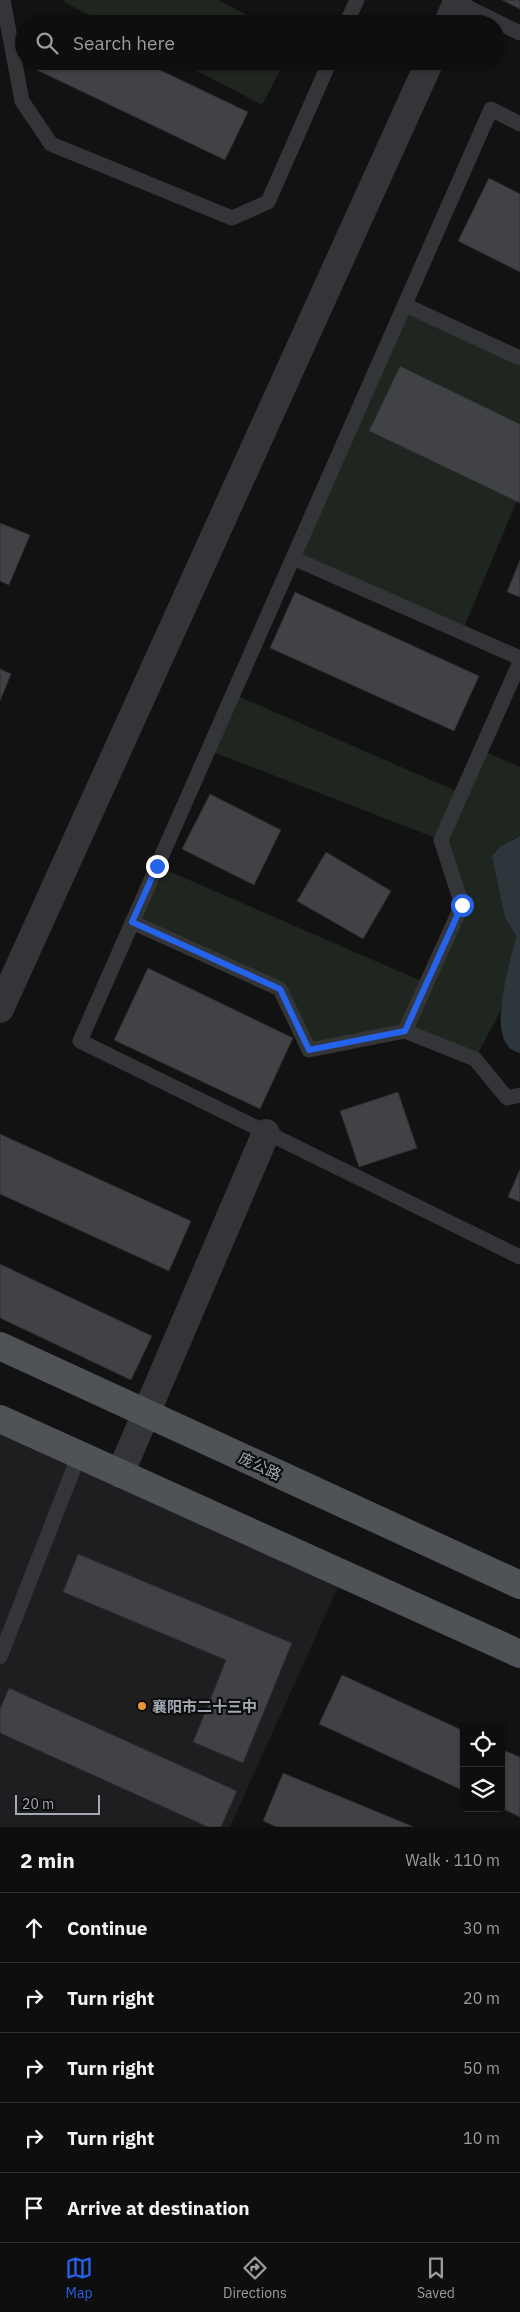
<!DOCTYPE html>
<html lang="en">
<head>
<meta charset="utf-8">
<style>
  :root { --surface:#0e0e0e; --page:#171717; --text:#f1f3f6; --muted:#9b9c9e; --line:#2e2e2e; --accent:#2563eb }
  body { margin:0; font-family:"IBM Plex Sans","Noto Sans SC",sans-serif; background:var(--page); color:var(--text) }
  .controls { position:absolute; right:15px; bottom:15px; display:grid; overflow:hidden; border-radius:5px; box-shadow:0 1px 4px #0004 }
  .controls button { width:45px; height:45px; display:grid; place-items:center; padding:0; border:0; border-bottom:1px solid var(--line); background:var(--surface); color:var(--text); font:25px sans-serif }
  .scale { position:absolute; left:15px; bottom:12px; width:85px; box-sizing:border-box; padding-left:5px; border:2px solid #a4aab3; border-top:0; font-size:14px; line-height:18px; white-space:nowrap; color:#a4aab3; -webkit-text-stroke:4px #0d0d0e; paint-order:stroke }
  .stop { position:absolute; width:15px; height:15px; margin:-11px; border:4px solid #2563eb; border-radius:50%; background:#fff }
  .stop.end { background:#2563eb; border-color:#fff; box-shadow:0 1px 5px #0008 }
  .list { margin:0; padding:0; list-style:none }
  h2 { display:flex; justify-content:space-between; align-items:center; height:65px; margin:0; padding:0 20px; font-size:21px }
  h2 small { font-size:16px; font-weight:400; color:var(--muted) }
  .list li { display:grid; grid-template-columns:32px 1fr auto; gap:15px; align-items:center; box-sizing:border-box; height:70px; padding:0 20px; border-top:1px solid var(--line) }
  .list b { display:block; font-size:19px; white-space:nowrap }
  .list em { font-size:16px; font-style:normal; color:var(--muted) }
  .icon { flex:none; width:28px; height:28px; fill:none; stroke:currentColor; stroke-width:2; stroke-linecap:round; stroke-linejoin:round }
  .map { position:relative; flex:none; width:520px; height:1827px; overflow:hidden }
  .search { position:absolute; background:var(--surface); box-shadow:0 1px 4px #0004; left:15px; right:15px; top:15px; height:55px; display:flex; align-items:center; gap:12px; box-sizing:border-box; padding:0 18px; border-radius:28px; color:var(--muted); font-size:19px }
  .sheet { height:415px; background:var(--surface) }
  nav { display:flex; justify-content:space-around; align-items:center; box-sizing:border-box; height:70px; border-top:1px solid var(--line); background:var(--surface); font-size:14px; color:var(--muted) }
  nav a { display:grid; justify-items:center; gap:2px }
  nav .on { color:var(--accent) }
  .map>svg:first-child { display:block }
  .built { fill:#1e1e20 }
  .green { fill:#1e261f }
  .water { fill:#2c363b }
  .building { fill:#414246; stroke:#2c2c2f }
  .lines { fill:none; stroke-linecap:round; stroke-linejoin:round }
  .service { stroke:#333538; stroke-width:15 }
  .minor { stroke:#333538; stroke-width:28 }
  .primary { stroke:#4f5257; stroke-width:28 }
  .route { stroke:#2563eb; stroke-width:6 }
  .poi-dot { fill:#e79736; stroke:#0d0d0e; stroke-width:2 }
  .labels { text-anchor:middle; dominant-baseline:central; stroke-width:4.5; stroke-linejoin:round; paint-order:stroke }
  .street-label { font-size:15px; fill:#a4aab3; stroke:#0d0d0e }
  .poi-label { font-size:15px; font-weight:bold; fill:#a4aab3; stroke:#0d0d0e; text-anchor:start }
</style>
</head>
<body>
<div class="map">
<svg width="520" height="1827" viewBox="0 0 520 1827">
  <rect width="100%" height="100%" fill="#121213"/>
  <path class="built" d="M 0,1423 L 339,1585 L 230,1827 L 0,1827 Z"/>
  <path class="green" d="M 65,0 L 219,0 L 263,24 L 106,24 L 64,2 Z
    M 178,61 L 285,61 L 262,105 Z
    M 405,305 L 520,358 L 520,493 L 462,632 L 293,558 Z
    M 233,694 L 461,793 L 481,750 L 520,767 L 520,836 L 513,839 L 505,917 L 516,936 L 500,1012 L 475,1059 L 405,1031 L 309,1050 L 280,989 L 132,922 L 157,866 L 426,983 L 462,905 L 441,840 L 208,750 Z"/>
  <path class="water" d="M 520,836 L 520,1053 C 482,1046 511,962 516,936 L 505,917 L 492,856 L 500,847 Z"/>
  <path class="building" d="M 502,0 L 520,0 L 520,9 Z
    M 41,61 L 141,61 L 248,112 L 225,160 L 37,70 Z
    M 489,178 L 520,194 L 520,272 L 458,241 Z
    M 400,366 L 520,424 L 520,503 L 369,431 Z
    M 0,523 L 30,535 L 9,585 L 0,581 Z
    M 520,560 L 520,597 L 507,592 Z
    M 295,592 L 479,676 L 454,731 L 270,648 Z
    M 0,669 L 11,674 L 0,701 Z
    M 210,794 L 281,830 L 254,885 L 182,849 Z
    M 326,852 L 391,891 L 363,939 L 297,901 Z
    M 148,968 L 293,1038 L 260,1109 L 114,1040 Z
    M 398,1092 L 417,1148 L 359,1167 L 340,1111 Z
    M 0,1134 L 191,1221 L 169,1271 L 0,1194 Z
    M 520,1169 L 520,1202 L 508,1197 Z
    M 0,1264 L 152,1336 L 131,1380 L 0,1318 Z
    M 78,1554 L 292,1643 L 243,1763 L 193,1742 L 226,1660 L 63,1592 Z
    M 342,1675 L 464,1731 L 464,1791 L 319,1724 Z
    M 9,1688 L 237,1791 L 221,1827 L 208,1827 L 0,1733 L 0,1709 Z
    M 501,1749 L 520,1757 L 520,1817 L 501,1808 Z
    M 283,1773 L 414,1827 L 277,1827 L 263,1821 Z"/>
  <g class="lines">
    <path class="service" d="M 3,0 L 22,101 L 51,144 L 232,218 L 268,202 L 330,61
      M 457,2 L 520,33
      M 346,24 L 357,0
      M 520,124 L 491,109 L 80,1041 L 520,1257
      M 405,305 L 520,358
      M 293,558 L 520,658
      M 132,922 L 280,989 L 309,1050 L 405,1031 L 462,905 L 441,840 L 520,662
      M 405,1031 L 475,1059 L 507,1098 L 520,1095
      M 0,1657 L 79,1455"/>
    <path class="minor" d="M 447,24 L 458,0
      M 0,1009 L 430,61
      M 120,1474 L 266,1133"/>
    <path class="primary" d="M 0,1346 L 520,1585
      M 0,1419 L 520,1654"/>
  </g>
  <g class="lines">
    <path class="route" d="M 157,866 L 132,922 L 280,989 L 309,1050 L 405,1031 L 462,905"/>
  </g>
  <circle class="poi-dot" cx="142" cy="1706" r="5"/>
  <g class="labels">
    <g class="street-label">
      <text transform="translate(260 1466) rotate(25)">庞公路</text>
    </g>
    <g class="poi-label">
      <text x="152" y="1706">襄阳市二十三中</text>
    </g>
  </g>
</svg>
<div class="controls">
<button><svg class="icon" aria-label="locate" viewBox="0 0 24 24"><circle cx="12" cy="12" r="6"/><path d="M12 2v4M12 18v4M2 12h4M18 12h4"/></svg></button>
<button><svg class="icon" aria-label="layers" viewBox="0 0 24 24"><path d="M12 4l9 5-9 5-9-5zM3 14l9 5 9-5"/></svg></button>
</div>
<div class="scale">20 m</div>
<div class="stop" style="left:462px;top:905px"></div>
<div class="stop end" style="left:157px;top:866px"></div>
<div class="search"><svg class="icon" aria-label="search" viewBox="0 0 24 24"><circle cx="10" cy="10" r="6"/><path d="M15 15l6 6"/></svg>Search here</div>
</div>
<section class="sheet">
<h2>2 min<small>Walk · 110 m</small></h2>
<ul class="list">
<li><svg class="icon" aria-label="ahead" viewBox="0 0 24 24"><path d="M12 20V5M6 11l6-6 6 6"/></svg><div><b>Continue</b></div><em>30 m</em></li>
<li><svg class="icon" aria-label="right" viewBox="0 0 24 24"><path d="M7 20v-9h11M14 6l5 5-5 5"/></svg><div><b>Turn right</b></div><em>20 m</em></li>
<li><svg class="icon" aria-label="right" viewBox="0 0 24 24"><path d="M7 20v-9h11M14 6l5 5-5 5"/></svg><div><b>Turn right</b></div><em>50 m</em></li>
<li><svg class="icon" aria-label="right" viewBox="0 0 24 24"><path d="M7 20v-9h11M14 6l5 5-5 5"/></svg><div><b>Turn right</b></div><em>10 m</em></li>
<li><svg class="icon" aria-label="arrive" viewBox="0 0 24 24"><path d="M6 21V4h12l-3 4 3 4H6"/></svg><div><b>Arrive at destination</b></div></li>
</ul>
</section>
<nav>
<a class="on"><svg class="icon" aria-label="map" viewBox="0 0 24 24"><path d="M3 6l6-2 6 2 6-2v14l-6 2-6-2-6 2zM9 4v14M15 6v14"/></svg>Map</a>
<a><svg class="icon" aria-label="directions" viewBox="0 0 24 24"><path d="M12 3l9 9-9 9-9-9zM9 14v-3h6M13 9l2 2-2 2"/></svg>Directions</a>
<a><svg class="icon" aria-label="saved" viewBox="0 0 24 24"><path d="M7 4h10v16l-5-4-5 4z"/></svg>Saved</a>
</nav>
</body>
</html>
